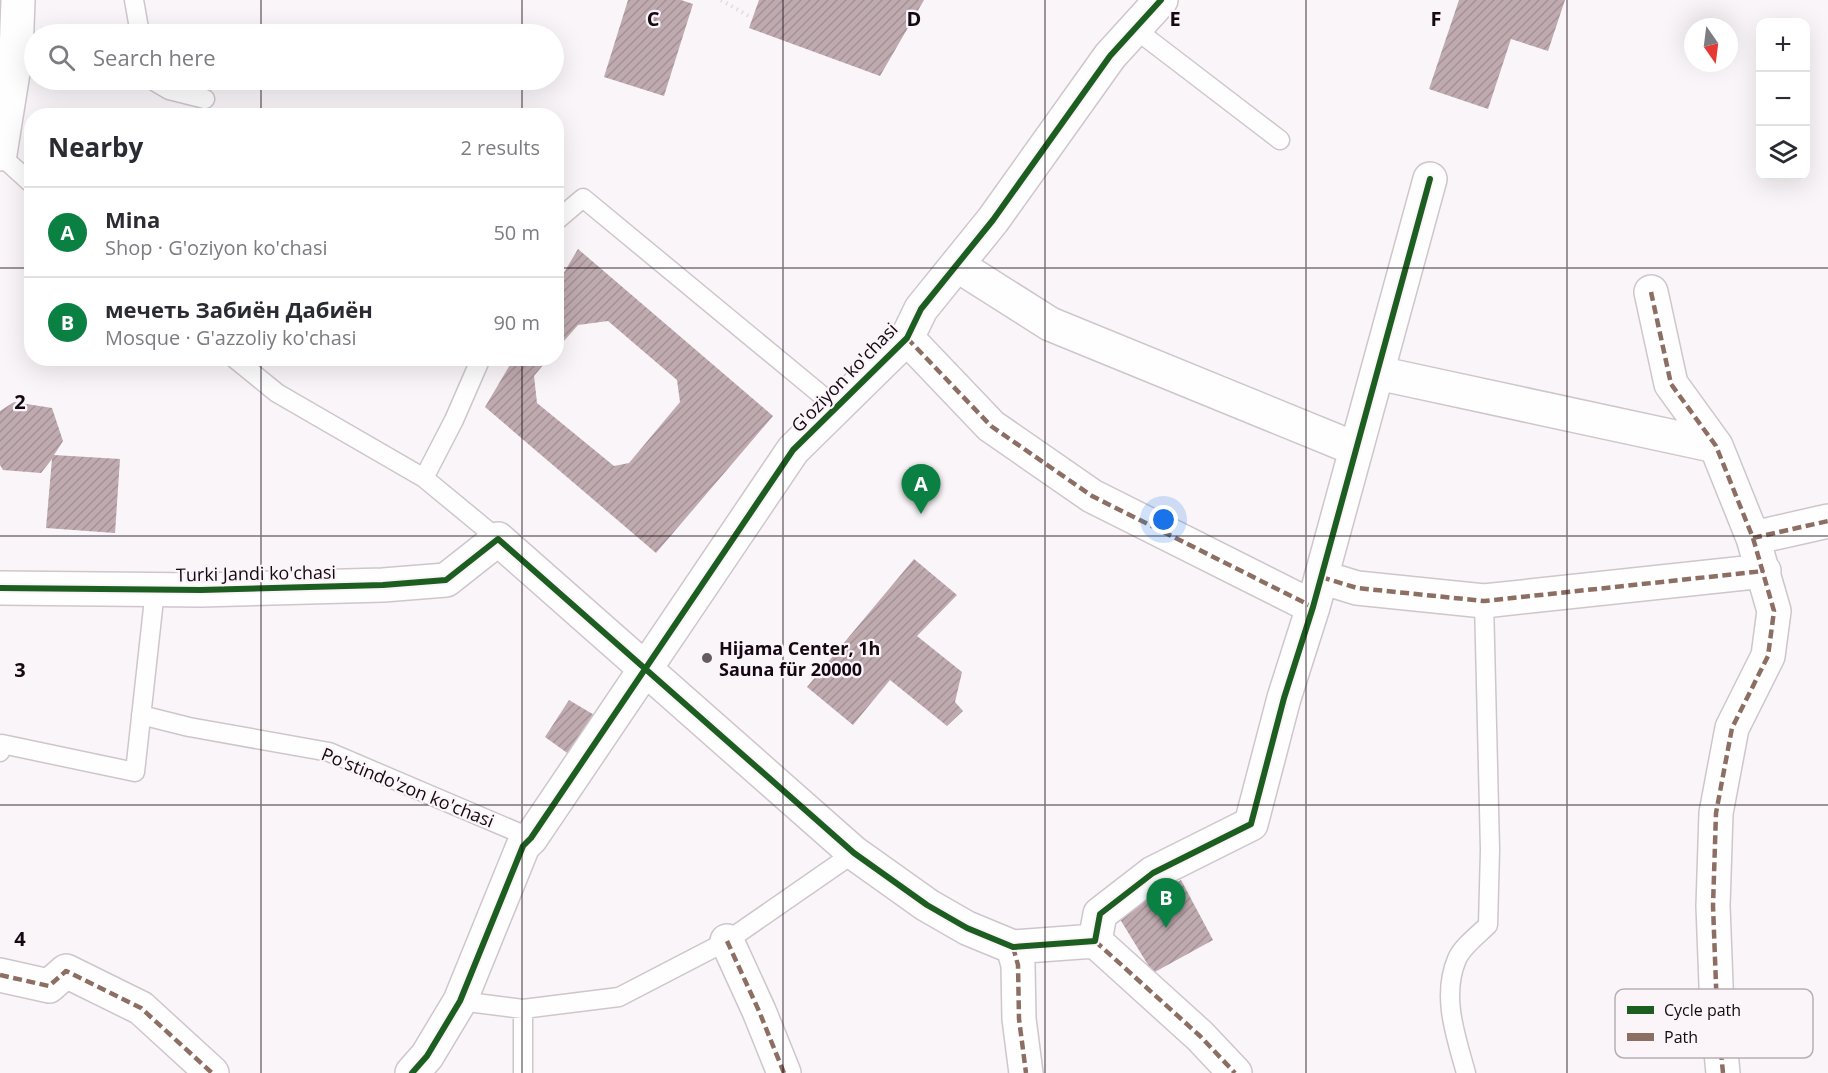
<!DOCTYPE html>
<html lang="en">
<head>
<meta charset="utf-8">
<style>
  :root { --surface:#fff; --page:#f2f2f3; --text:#2b2b33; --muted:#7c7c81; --line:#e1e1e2; --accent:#0b8043 }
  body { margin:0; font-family:"Open Sans",sans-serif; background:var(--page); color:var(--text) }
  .controls { position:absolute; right:18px; top:18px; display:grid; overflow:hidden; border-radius:12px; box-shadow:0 6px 24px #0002 }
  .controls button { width:54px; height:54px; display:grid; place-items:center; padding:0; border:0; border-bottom:2px solid var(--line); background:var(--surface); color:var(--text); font:30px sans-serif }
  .compass { position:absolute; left:1684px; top:18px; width:54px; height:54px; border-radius:50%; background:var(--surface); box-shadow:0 6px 24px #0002; rotate:166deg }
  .you { position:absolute; left:1164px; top:520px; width:21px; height:21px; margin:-15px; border:4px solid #fff; border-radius:50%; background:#1a73e8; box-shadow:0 0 0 9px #1a73e833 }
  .badge { display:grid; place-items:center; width:39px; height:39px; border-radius:50%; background:var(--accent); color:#fff; font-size:20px; font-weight:700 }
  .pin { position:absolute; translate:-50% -50px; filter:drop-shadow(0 2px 3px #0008) }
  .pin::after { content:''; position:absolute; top:32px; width:21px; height:18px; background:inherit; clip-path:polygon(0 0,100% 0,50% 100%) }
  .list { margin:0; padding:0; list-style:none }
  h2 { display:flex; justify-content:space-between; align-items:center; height:78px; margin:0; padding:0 24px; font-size:26px }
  h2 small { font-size:20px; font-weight:400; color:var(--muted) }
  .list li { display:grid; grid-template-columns:39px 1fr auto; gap:18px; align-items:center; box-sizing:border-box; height:90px; padding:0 24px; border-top:2px solid var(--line) }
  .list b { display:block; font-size:22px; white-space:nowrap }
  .list p { margin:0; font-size:20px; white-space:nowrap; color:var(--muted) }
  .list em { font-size:20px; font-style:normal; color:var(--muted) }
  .icon { flex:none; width:33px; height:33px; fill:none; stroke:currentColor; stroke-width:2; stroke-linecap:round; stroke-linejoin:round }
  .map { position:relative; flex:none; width:1828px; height:1073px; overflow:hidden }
  .search { position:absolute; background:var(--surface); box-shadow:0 6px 24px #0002; left:24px; top:24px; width:540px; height:66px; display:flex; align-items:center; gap:15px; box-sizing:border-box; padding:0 21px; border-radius:33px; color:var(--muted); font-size:22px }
  .panel { position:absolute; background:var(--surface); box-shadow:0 6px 24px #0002; left:24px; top:108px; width:540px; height:258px; border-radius:24px }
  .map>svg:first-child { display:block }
  .building { fill:url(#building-hatch) }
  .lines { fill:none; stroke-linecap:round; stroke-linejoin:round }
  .lane-casing { stroke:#cec6cb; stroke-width:21 }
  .street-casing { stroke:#cec6cb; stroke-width:36 }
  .path { stroke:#dfddde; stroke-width:4; stroke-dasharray:1.5 4.5; stroke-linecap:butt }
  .lane { stroke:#fefefe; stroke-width:18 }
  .street { stroke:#fefefe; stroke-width:33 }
  .quiet { stroke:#8d6e63; stroke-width:4.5; stroke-dasharray:9 4.5; stroke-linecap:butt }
  .cycleway-casing { stroke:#fbf4f9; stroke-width:10 }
  .cycleway { stroke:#1b5e20; stroke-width:6 }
  .grid { fill:none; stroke:#140912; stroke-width:1.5; stroke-opacity:0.55 }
  .poi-dot { fill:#645c62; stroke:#fbf4f9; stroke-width:2 }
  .labels { text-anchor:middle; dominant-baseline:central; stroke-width:4.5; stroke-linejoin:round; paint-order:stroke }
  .street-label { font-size:18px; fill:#140912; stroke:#fbf4f9 }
  .poi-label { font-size:18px; font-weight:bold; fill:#140912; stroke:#fbf4f9; text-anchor:start }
  .key { fill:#fbf4f9; stroke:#b6aeb4; stroke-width:1.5 }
  .key-label { font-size:16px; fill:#140912 }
  .grid-label { font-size:20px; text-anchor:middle; font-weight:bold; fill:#140912; stroke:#fbf4f9; stroke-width:4.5; stroke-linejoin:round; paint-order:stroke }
</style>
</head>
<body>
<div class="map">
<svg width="1828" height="1073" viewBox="0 0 1828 1073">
  <defs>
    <pattern id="building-hatch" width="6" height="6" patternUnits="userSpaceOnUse" patternTransform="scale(1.5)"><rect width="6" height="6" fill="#bfaab0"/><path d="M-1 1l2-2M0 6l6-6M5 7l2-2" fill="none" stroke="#a39196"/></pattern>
  </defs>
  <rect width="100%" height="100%" fill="#faf5f8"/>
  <path class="building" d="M 628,0 L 681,0 L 693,4 L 664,96 L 604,77 Z
    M 759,0 L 924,0 L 880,76 L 749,28 Z
    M 1459,0 L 1565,0 L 1548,51 L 1511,39 L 1488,109 L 1429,89 Z
    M 578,249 L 773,416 L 656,553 L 485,407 L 514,358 L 549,358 L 534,376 L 537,403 L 614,466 L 629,463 L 680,402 L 677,380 L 608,321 L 578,325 L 556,350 L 556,286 Z
    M 14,402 L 52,408 L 63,441 L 54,455 L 120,459 L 115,533 L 46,528 L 52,459 L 41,473 L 3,470 L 0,465 L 0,411 Z
    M 914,559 L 957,595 L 917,636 L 962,672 L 955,702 L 963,711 L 947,726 L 890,680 L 853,725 L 807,687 Z
    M 569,700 L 596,716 L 570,755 L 545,737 Z
    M 1181,880 L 1213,940 L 1153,973 L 1118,916 Z"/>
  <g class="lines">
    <defs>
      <path id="lane" d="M 134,0 L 140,34
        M 1135,29 L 1280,140
        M 152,80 L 169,90 L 205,99
        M 0,155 L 32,184
        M 556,221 L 583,198 L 836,407
        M 234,358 L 277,393 L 424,478 L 498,539
        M 424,478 L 454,420 L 481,358
        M 141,715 L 189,727 L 329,752 L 531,838
        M 0,752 L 2,744 L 135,772 L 155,590
        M 460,1001 L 523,1009 L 619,997 L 727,941 L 854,853
        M 523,1073 L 523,1009
        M 1466,1073 C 1456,1037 1441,996 1457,959 C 1462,947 1478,935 1488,925 L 1490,850 L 1484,601"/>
      <path id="street" d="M 0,154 L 16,54 L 18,0
        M 957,265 L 1050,324 L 1356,449
        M 1651,292 L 1671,384 L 1716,446 L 1753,538 L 1774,611 L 1768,656 L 1732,728 L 1716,813 L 1713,906 L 1717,1011 L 1723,1073
        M 907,338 L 991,426 L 1092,496 L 1313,607
        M 1378,373 L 1716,446
        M 1753,538 L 1828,521
        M 1321,577 L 1357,588 L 1484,601 L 1764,571
        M 0,588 L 201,590 L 383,585 L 446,580 L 498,539 L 854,853 L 927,905 L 967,928 L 1013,947 L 1095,941 L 1100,914 L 1153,873 L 1251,824 L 1284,698 L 1313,607 L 1430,179
        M 727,941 L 759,1011 L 784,1073
        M 1095,941 L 1200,1036 L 1235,1073
        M 1013,947 L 1018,965 L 1019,1019 L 1026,1073
        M 0,975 L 49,986 L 66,971 L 141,1008 L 212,1073
        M 412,1073 L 427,1056 L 460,1001 L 523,846 L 531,838 L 793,450 L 907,338 L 921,309 L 993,220 L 1110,56 L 1161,0"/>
    </defs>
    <use href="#lane" class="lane-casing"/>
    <use href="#street" class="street-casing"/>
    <path class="path" d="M 721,0 L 752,18"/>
    <use href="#lane" class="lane"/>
    <use href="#street" class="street"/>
    <path class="quiet" d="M 1651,292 L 1671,384 L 1716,446 L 1753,538 L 1774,611 L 1768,656 L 1732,728 L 1716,813 L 1713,906 L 1717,1011 L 1723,1073
      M 907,338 L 991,426 L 1092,496 L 1313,607
      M 1753,538 L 1828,521
      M 1321,577 L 1357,588 L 1484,601 L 1764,571
      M 727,941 L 759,1011 L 784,1073
      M 1095,941 L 1200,1036 L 1235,1073
      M 1013,947 L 1018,965 L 1019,1019 L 1026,1073
      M 0,975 L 49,986 L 66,971 L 141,1008 L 212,1073"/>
    <defs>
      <path id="cycleway" d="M 0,588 L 201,590 L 383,585 L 446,580 L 498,539 L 854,853 L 927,905 L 967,928 L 1013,947 L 1095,941 L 1100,914 L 1153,873 L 1251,824 L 1284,698 L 1313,607 L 1430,179
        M 412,1073 L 427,1056 L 460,1001 L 523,846 L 531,838 L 793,450 L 907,338 L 921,309 L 993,220 L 1110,56 L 1161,0"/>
    </defs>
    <use href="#cycleway" class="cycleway-casing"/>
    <use href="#cycleway" class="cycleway"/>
  </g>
  <path class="grid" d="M 261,0 L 261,34M 522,0 L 522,34M 783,0 L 783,1073M 1045,0 L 1045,1073M 1306,0 L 1306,1073M 1567,0 L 1567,1073M 261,80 L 261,116M 522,80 L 522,116M 0,268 L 32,268M 556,268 L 1828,268M 261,358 L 261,1073M 522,358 L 522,1073M 0,536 L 1828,536M 0,805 L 1828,805"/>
  <circle class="poi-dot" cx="707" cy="658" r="6"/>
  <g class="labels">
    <g class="street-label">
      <text transform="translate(844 377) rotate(-46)">G'oziyon ko'chasi</text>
      <text transform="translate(256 573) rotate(-1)">Turki Jandi ko'chasi</text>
      <text transform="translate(408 787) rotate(22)">Po'stindo'zon ko'chasi</text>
    </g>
    <g class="poi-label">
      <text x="719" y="648">Hijama Center, 1h<tspan x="719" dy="21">Sauna für 20000</tspan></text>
    </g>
  </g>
  <rect x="1615" y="989" width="198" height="69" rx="9" class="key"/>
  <rect x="1627" y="1006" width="27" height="8" fill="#1b5e20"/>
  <rect x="1627" y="1033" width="27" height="8" fill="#8d6e63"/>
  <g class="key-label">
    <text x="1664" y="1016">Cycle path</text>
    <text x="1664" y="1043">Path</text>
  </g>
  <g class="grid-label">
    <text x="653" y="26">C</text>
    <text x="914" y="26">D</text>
    <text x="1175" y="26">E</text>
    <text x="1436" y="26">F</text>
    <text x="20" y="409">2</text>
    <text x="20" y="677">3</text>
    <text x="20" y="946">4</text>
  </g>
</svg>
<div class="controls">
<button>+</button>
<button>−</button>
<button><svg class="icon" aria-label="layers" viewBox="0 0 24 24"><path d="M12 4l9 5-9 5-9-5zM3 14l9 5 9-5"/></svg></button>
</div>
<svg class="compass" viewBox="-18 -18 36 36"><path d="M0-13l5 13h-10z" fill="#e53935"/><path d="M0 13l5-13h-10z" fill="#7c7c81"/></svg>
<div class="you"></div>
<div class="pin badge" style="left:921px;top:514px">A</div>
<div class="pin badge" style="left:1166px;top:928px">B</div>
<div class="search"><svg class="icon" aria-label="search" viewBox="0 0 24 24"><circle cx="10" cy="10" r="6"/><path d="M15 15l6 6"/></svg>Search here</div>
<section class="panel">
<h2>Nearby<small>2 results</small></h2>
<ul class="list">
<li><span class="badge">A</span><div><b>Mina</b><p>Shop · G'oziyon ko'chasi</p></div><em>50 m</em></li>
<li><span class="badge">B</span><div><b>мечеть Забиён Дабиён</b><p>Mosque · G'azzoliy ko'chasi</p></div><em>90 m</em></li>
</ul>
</section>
</div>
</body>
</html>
